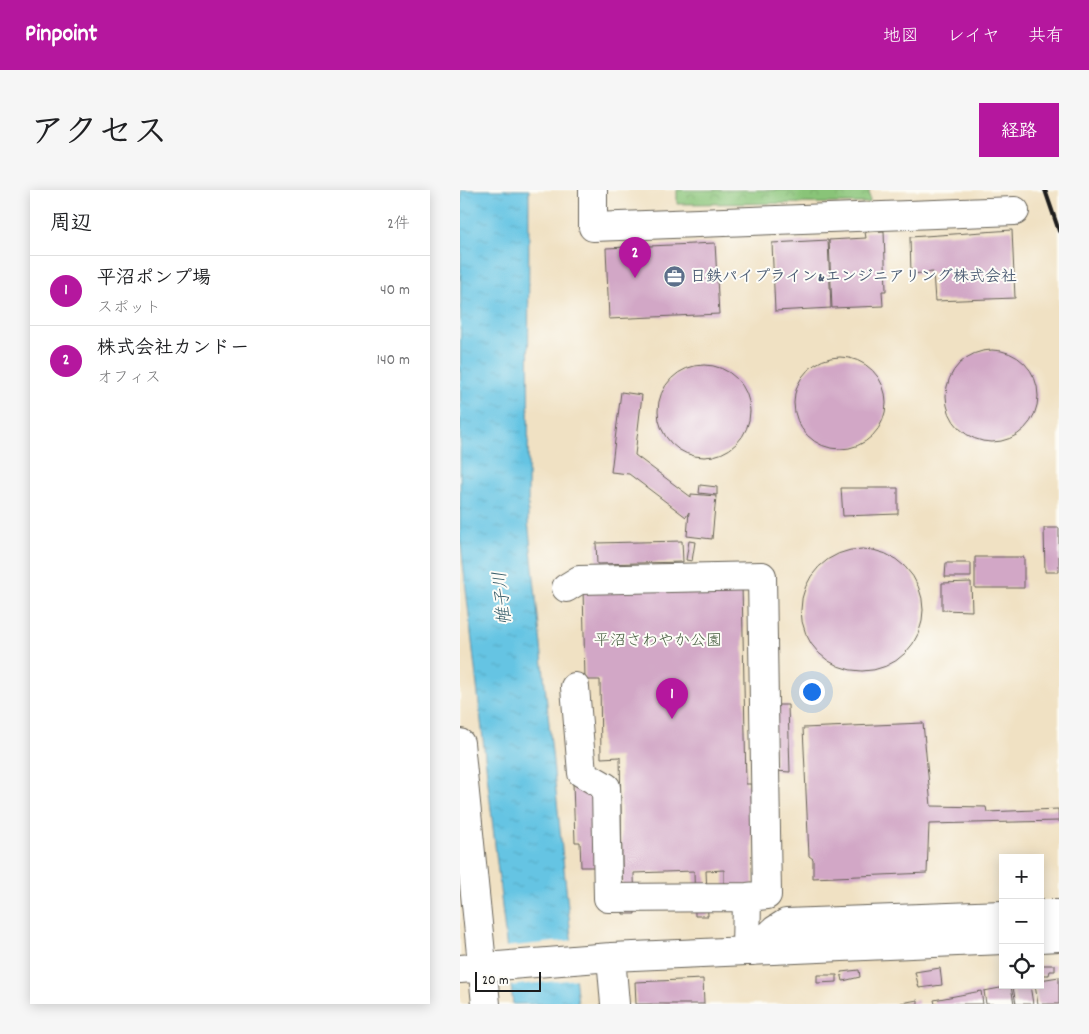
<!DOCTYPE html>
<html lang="ja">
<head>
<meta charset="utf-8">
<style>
  :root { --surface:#fff; --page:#f6f6f6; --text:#202124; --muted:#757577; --line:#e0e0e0; --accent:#b5179e }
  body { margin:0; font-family:Dekko,"Klee One",sans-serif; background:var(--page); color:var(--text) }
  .controls { position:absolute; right:15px; bottom:15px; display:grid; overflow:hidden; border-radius:0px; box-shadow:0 2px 12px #0003 }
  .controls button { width:45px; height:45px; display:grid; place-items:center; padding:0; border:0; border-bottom:1px solid var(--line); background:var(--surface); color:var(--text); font:25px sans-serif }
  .scale { position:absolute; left:15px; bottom:12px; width:66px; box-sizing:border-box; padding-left:5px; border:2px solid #1c1c1c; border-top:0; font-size:14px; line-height:18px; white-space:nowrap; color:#1c1c1c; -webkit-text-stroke:4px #fdfcf7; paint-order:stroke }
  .you { position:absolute; left:351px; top:501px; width:18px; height:18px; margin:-12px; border:4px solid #fff; border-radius:50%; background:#1a73e8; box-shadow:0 0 0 8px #1a73e833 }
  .badge { display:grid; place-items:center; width:32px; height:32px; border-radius:50%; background:var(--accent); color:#fff; font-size:16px; font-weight:700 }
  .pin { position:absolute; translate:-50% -41px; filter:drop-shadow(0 1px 2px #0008) }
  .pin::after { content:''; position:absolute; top:26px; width:18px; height:15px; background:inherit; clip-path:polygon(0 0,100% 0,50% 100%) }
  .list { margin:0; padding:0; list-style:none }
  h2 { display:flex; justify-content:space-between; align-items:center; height:65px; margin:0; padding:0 20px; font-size:21px }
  h2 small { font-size:16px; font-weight:400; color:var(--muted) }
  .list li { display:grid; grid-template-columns:32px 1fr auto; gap:15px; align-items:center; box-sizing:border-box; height:70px; padding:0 20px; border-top:1px solid var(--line) }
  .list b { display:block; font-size:19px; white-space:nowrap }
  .list p { margin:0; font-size:16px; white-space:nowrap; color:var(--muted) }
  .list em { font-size:16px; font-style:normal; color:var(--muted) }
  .icon { flex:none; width:28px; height:28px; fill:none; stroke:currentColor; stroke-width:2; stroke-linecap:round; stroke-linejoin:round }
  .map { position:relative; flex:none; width:599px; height:814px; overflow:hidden; border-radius:0px }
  header { display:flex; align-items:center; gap:30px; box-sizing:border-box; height:70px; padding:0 25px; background:var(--accent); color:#fff }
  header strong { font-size:24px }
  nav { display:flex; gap:28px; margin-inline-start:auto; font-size:18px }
  .intro { display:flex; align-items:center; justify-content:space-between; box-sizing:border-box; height:120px; padding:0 30px }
  h1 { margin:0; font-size:35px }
  .button { padding:12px 22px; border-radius:0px; background:var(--accent); color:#fff; font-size:18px; font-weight:700 }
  main { display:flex; gap:30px; padding:0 30px }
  aside { flex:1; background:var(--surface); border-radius:0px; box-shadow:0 2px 12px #0003 }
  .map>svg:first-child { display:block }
  .park { fill:url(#park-crowns); stroke:#52704a }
  .water { fill:url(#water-ripples); stroke:#407080 }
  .pier { fill:#f0e1c3 }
  .building { fill:#d2a7c6 }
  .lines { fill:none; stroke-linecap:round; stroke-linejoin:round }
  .minor-casing { stroke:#666156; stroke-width:30 }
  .minor { stroke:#fff; stroke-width:28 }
  .rail { stroke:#1c1c1c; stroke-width:4 }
  .labels { text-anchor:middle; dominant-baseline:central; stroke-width:4; stroke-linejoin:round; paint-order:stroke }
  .service-label { font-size:16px; font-weight:bold; fill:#4e5e75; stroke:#fdfcf7; text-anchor:start }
  .park-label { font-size:16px; fill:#485f41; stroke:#fdfcf7 }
  .water-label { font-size:18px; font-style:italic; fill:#395f6c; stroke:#fdfcf7 }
</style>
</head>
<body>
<header>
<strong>Pinpoint</strong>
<nav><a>地図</a><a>レイヤ</a><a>共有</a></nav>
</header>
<div class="intro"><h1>アクセス</h1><a class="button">経路</a></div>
<main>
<aside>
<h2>周辺<small>2件</small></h2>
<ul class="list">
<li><span class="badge">1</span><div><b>平沼ポンプ場</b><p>スポット</p></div><em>40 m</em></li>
<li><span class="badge">2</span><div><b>株式会社カンドー</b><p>オフィス</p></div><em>140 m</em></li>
</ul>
</aside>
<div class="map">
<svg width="599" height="814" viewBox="0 0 599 814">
  <defs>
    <pattern id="park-crowns" width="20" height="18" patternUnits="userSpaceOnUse" patternTransform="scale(1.25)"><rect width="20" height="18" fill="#89c478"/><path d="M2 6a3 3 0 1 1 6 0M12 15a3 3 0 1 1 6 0" fill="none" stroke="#76a867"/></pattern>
    <pattern id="water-ripples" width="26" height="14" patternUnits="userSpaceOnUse" patternTransform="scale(1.25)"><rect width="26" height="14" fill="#65c4e3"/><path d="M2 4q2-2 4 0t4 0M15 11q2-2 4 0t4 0" fill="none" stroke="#57a8c2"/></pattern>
  </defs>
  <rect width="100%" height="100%" fill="#fdfcf7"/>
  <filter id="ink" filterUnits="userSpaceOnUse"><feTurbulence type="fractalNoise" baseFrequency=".02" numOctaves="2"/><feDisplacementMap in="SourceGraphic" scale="10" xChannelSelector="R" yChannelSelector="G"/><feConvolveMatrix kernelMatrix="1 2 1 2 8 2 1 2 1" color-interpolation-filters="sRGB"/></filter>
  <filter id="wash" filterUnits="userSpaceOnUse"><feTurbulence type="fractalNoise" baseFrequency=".0096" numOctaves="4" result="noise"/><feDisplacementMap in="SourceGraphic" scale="20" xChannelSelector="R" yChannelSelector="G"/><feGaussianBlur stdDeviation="1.12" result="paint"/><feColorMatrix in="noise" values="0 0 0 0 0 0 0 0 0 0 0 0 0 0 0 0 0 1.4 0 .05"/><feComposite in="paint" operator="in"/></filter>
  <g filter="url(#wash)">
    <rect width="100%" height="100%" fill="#f0e1c3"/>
    <path class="park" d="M 217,0 L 409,0 L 410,13 L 217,14 Z"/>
    <path class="water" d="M 1,0 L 69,0 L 68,330 L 118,814 L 53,814 L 0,346 Z"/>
    <path class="pier" d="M 114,750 L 118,789 L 48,796 L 44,757 Z"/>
    <g id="blocks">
      <path class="building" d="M 552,40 L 555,108 L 475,111 L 473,82 L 451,84 L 450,47 Z
        M 424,41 L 426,101 L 422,101 L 423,116 L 372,118 L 369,50 L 406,48 L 405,42 Z
        M 368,50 L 371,118 L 315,121 L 312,53 Z
        M 255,53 L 259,124 L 149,129 L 146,58 Z
        M486 206a46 46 0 1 1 92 0a46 46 0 1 1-92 0Z
        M334 213a46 46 0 1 1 92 0a46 46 0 1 1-92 0Z
        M198 221a46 46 0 1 1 92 0a46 46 0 1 1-92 0Z
        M 161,202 L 182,205 L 175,265 L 231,307 L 231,304 L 256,306 L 252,349 L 227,346 L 229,322 L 226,327 L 169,284 L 151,282 Z
        M 240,295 L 257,297 L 257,305 L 239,303 Z
        M 381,298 L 438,298 L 438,324 L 383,326 Z
        M 584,338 L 599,338 L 599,382 L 585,382 Z
        M 222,351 L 223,372 L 137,374 L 136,353 Z
        M 229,351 L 235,352 L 232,371 L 226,370 Z
        M341 420a61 61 0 1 1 122 0a61 61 0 1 1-122 0Z
        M 515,367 L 564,367 L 564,398 L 515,398 Z
        M 486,373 L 511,373 L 511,387 L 485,387 Z
        M 511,392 L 512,421 L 482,420 L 482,393 Z
        M 282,395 L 286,594 L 291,594 L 293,695 L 264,696 L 264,680 L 246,681 L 248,726 L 235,726 L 234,681 L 174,683 L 175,724 L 163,724 L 160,567 L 141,568 L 140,490 L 125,490 L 123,398 Z
        M 314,515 L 328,515 L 330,582 L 315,581 Z
        M 463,533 L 471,616 L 526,617 L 527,622 L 598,619 L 599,631 L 469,634 L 467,683 L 353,688 L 353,669 L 349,666 L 343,538 Z
        M 133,592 L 137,677 L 121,677 L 120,652 L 115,652 L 113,593 Z
        M 580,775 L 595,775 L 595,781 L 590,781 L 589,785 L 580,785 Z
        M 480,778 L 482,795 L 459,798 L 455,782 Z
        M 399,780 L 400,787 L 383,791 L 381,782 Z
        M 357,785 L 377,785 L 377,792 L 357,793 Z
        M 599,787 L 599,814 L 578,814 L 575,795 L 580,795 L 580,790 Z
        M 243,789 L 244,814 L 176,814 L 175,792 Z
        M 570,795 L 573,814 L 556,814 L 553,797 Z
        M 551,796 L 554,814 L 526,814 L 524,801 Z
        M 521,801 L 523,814 L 475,814 L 474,810 Z
        M 458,810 L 458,814 L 441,814 L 441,813 Z"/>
    </g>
  </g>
  <g filter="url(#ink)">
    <use href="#blocks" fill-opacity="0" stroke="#666156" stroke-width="1"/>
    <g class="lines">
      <defs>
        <path id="minor" d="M 133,0 L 133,37 L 555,21
          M 106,398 L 119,390 L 302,386 L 307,705 L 287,707 L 148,708 L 146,597 L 122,583 L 115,497
          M 0,553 L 26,814
          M 580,724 L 599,724
          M 580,748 L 599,747
          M 286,761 L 287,707
          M 293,761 L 315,740 L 326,733 L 543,725
          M 151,767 L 155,814
          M 0,779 L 151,767 L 543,750"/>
      </defs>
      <use href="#minor" class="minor-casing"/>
      <use href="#minor" class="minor"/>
      <path class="rail" d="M 585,0 L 599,41"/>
    </g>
  </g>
  <defs>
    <symbol id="office-disc" viewBox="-11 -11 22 22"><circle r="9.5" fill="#5c6f8a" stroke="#fdfcf7"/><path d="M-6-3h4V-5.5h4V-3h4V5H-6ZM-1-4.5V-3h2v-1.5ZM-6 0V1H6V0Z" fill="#fff"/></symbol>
  </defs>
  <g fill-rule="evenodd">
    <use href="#office-disc" x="202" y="74" width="25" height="25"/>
  </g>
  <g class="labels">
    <g class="service-label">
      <text x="230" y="87">日鉄パイプライン&amp;エンジニアリング株式会社</text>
    </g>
    <g class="park-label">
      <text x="198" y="451">平沼さわやか公園</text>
    </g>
    <g class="water-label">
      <text transform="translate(44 408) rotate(-96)">帷子川</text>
    </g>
  </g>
</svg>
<div class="controls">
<button>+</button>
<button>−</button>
<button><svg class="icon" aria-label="locate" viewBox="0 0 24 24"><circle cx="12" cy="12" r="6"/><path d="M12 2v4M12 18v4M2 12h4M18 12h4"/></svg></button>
</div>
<div class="scale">20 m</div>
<div class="you"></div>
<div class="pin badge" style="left:212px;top:529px">1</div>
<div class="pin badge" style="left:175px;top:88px">2</div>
</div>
</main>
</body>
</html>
